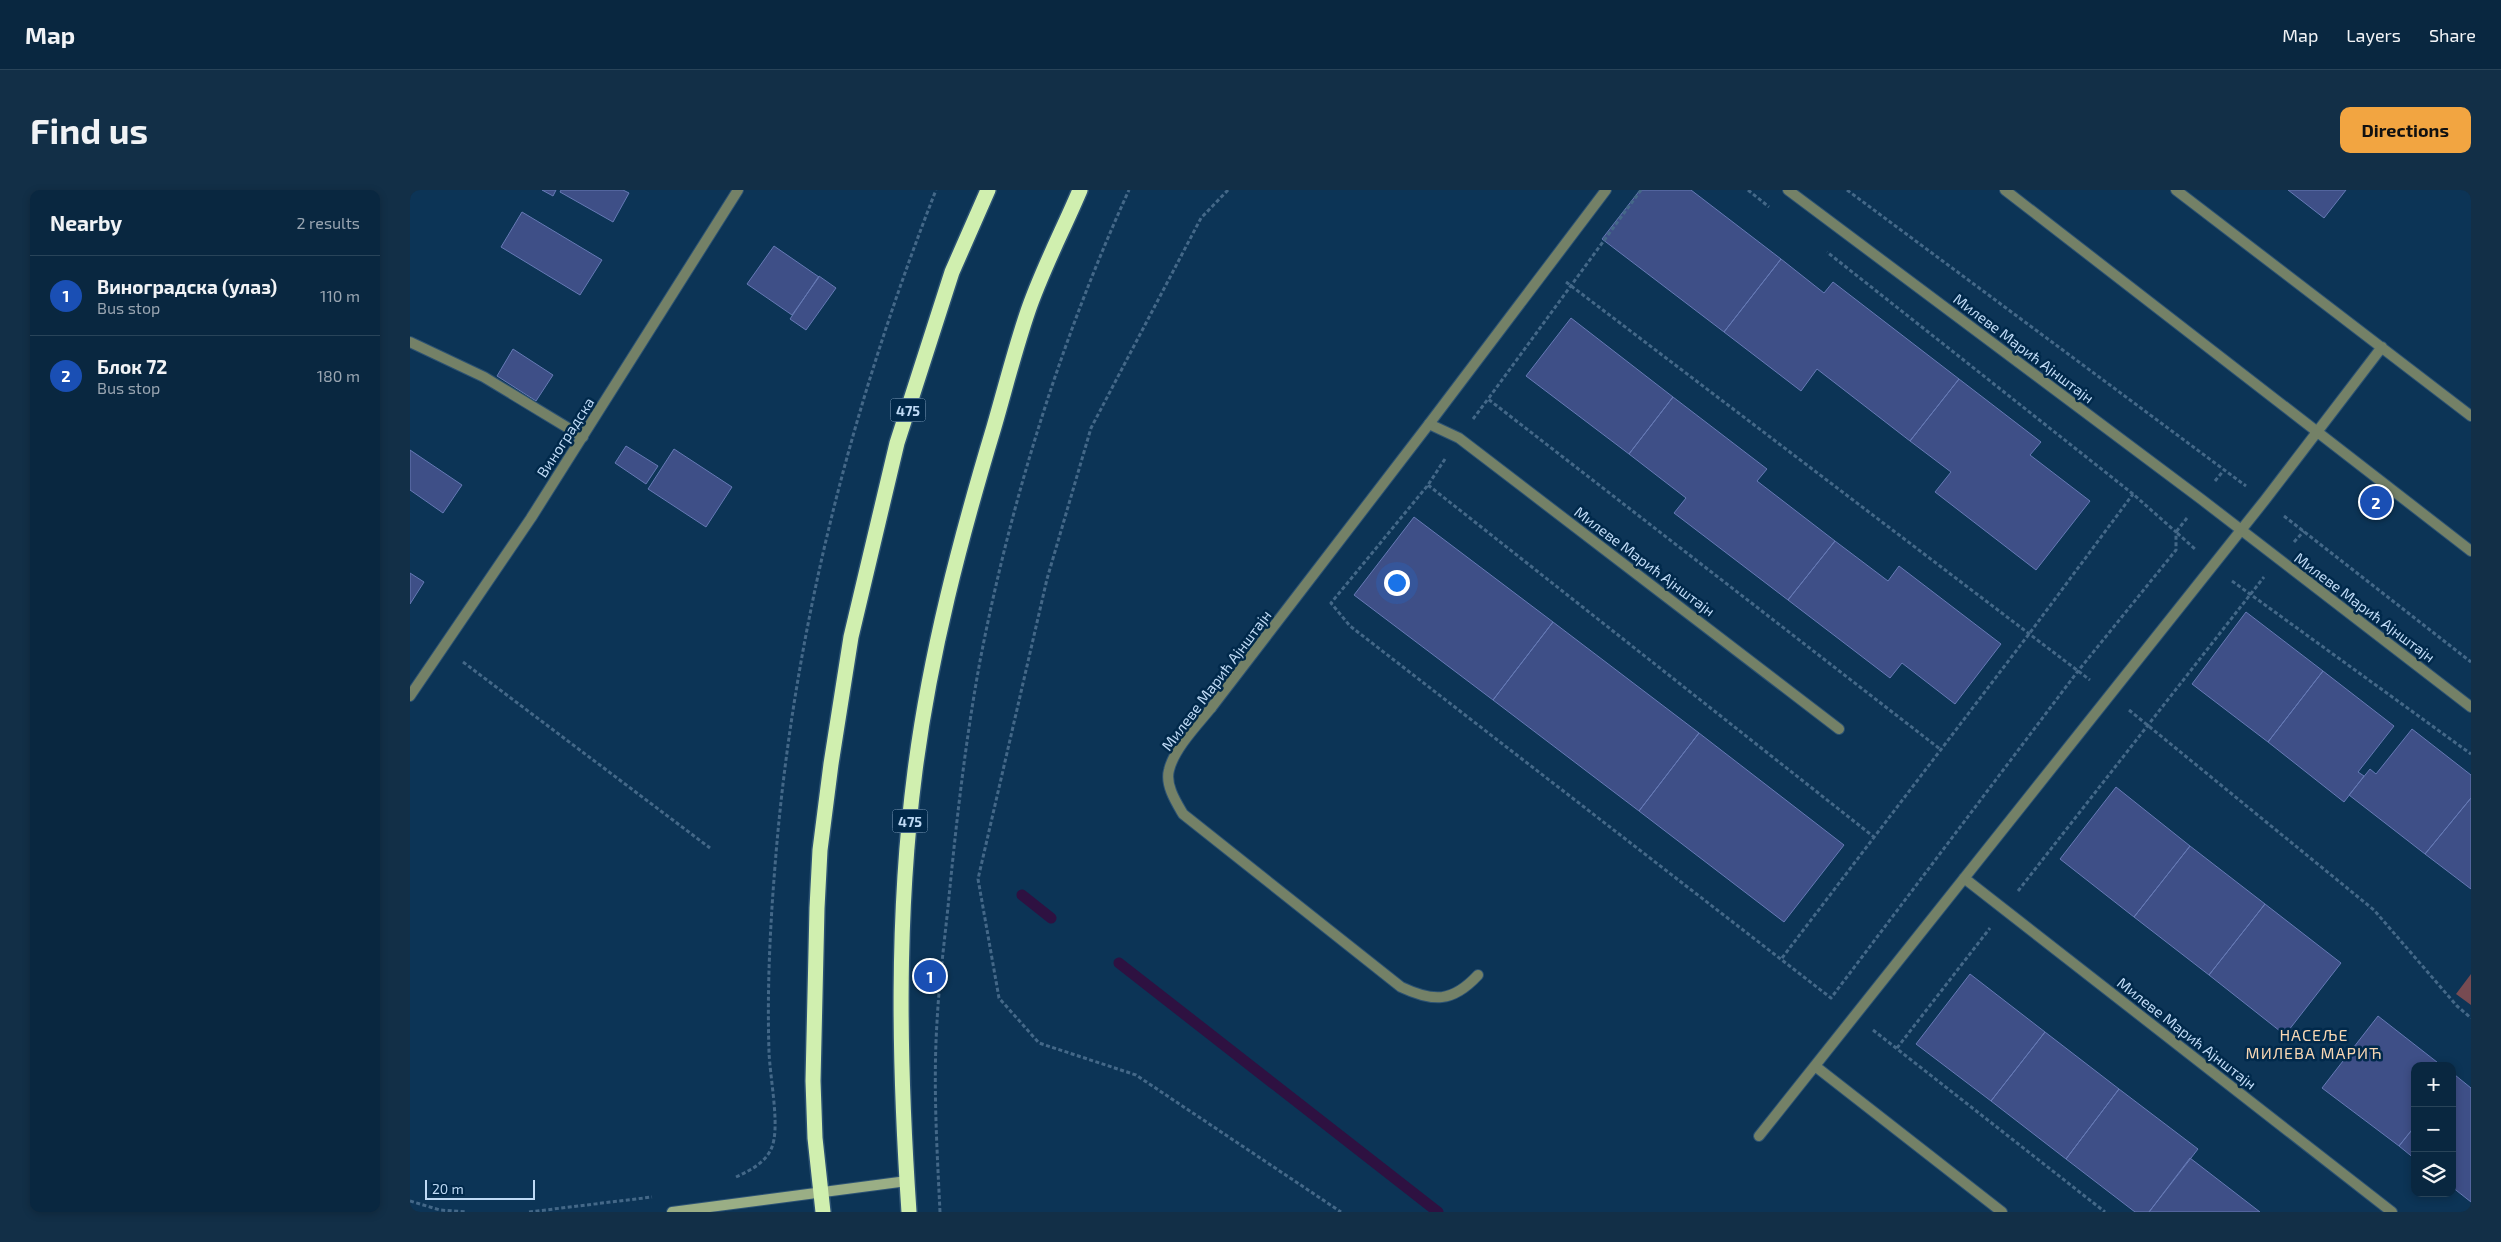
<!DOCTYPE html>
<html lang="en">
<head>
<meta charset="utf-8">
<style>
  :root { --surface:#092740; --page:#122f47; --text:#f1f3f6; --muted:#99a5b1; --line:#294459; --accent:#f2a541 }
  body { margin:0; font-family:"Exo 2",sans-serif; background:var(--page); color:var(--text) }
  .controls { position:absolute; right:15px; bottom:15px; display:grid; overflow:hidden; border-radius:10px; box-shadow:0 2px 8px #0003 }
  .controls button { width:45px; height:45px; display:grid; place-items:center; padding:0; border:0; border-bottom:1px solid var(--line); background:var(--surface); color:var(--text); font:25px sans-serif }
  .scale { position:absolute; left:15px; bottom:12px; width:110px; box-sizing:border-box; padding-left:5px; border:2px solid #bfdaf5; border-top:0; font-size:14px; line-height:18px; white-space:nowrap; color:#bfdaf5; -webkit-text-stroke:4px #01294b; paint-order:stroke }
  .you { position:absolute; left:986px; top:392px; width:18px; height:18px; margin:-12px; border:4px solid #fff; border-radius:50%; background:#1a73e8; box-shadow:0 0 0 8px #1a73e833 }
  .badge { display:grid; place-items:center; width:32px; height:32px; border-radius:50%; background:var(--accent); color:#fff; font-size:16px; font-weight:700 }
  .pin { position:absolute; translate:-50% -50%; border:2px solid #fff; box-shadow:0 1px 5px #0006 }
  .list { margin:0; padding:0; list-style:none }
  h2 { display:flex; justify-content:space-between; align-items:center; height:65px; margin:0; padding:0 20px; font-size:21px }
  h2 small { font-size:16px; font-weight:400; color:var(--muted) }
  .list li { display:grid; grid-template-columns:32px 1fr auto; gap:15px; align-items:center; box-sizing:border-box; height:80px; padding:0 20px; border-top:1px solid var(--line) }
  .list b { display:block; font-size:19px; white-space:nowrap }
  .list p { margin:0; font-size:16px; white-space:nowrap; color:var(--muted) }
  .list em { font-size:16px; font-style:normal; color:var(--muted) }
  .icon { flex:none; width:28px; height:28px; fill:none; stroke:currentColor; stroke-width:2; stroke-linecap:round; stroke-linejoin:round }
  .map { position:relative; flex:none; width:2061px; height:1022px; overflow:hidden; border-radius:10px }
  header { display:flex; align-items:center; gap:30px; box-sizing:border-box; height:70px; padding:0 25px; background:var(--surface); border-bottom:1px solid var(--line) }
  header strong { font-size:24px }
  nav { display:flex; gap:28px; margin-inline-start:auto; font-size:18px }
  .intro { display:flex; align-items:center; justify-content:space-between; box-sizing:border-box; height:120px; padding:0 30px }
  h1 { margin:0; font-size:35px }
  .button { padding:12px 22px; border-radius:10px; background:var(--accent); color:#111; font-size:18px; font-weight:700 }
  main { display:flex; gap:30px; padding:0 30px }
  aside { flex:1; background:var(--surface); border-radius:10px; box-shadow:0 2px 8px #0003 }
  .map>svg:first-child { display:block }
  .green { fill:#774b52 }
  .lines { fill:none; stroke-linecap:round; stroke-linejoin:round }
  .stream { stroke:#2e1141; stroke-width:11 }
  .building { fill:#3e4f87; stroke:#667ab5 }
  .lane-casing { stroke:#2c5273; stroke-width:12 }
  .street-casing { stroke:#2c5273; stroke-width:12 }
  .secondary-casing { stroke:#2c5273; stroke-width:12 }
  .highway-casing { stroke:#2c5273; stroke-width:18 }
  .path { stroke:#446888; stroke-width:3; stroke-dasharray:4 2.5; stroke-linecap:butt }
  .lane { stroke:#748167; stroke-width:10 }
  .street { stroke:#748167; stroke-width:10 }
  .secondary { stroke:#9aae85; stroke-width:10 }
  .highway { stroke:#d0efaf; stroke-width:15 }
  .labels { text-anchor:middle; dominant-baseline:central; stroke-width:5; stroke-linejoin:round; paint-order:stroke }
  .shield { fill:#01294b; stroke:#86a5c2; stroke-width:1 }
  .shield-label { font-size:14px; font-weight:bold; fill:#bfdaf5 }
  .street-label { font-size:15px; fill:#bfdaf5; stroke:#01294b }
  .neighbourhood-label { font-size:16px; letter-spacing:1px; fill:#f8d7b3; stroke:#01294b }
</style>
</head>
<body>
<header>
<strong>Map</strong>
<nav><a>Map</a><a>Layers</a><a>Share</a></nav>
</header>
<div class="intro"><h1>Find us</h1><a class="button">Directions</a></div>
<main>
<aside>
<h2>Nearby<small>2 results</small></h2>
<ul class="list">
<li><span class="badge" style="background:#1a4fb4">1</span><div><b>Виноградска (улаз)</b><p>Bus stop</p></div><em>110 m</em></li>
<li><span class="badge" style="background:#1a4fb4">2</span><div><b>Блок 72</b><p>Bus stop</p></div><em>180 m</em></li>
</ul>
</aside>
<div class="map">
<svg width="2061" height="1022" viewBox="0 0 2061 1022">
  <rect width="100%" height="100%" fill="#0c3456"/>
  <path class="green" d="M 2061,784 L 2061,815 L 2046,804 Z"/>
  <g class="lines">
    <path class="stream" d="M 612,705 L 641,728
      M 709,773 L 1028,1022"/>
  </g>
  <path class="building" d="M 132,0 L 146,0 L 143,6 Z
    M 151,0 L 213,0 L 219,3 L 203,32 L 150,2 Z
    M 1230,0 L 1281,0 L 1371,69 L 1314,142 L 1192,49 Z
    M 1878,0 L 1936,0 L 1914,28 Z
    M 112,22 L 192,70 L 170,105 L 91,57 Z
    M 364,56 L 409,87 L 382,125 L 337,94 Z
    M 1371,69 L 1414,103 L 1423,92 L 1549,189 L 1500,251 L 1407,179 L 1391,201 L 1314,142 Z
    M 409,86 L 426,98 L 396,140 L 380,129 Z
    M 1161,128 L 1263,207 L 1219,264 L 1116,186 Z
    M 103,159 L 143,185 L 126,211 L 87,186 Z
    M 1549,189 L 1631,252 L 1620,265 L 1680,311 L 1626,380 L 1525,302 L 1541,282 L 1500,251 Z
    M 1263,207 L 1357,279 L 1347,291 L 1425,351 L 1378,410 L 1264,323 L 1276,308 L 1219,264 Z
    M 216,256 L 248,276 L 236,294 L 205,273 Z
    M 264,259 L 322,297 L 296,337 L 238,299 Z
    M 0,260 L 52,295 L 33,323 L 0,300 Z
    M 1004,327 L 1143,432 L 1083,510 L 944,405 Z
    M 1425,351 L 1478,391 L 1489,376 L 1591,454 L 1545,514 L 1492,473 L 1480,488 L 1378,410 Z
    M 0,383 L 14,392 L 0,414 Z
    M 1836,422 L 1913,481 L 1858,552 L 1782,494 Z
    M 1143,432 L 1289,543 L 1229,621 L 1083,510 Z
    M 1913,481 L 1984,536 L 1948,582 L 1954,586 L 1934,612 L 1858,552 Z
    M 2002,539 L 2061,585 L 2061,608 L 2015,664 L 1939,605 L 1960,579 L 1966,584 Z
    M 1289,543 L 1434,655 L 1374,732 L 1229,621 Z
    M 1706,597 L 1780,656 L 1724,727 L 1650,669 Z
    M 2061,608 L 2061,699 L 2015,664 Z
    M 1780,656 L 1855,714 L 1799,785 L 1724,727 Z
    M 1855,714 L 1931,773 L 1875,845 L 1799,785 Z
    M 1560,784 L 1635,842 L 1581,911 L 1506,854 Z
    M 1968,826 L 2032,876 L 2005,876 L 2005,936 L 1989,956 L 1912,898 Z
    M 1635,842 L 1709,899 L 1656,969 L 1581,911 Z
    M 2045,885 L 2061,898 L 2061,1012 L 2042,997 L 2042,888 Z
    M 1709,899 L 1788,959 L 1739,1022 L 1725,1022 L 1656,969 Z
    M 2005,936 L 2005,969 L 1989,956 Z
    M 1780,968 L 1850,1022 L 1739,1022 Z"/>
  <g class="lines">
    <defs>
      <path id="lane" d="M 0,152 L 74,187 L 173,247
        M 1019,234 L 1049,248 L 1429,539
        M 801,518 C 787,535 764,559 759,580 C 755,595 766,612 773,624 L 991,797 C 1023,812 1042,813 1068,785"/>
      <path id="street" d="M 1378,0 L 1791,309 L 2061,517
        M 1595,0 L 2061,361
        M 1766,0 L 2061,226
        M 0,506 L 121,328 L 328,0
        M 801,518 L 1019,234 L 1196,0
        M 1554,688 L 1982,1022
        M 1405,876 L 1592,1022
        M 1349,946 L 1855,310 L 1972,157"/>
      <path id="secondary" d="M 262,1022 L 497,991"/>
      <path id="highway" d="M 413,1022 L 405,948 L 403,891 L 407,718 L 410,660 L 421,574 L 441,447 L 487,253 L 542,82 L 578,0
        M 499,1022 C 489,875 486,727 505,581 C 520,464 550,350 584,237 C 595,199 605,159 618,121 C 632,80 653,40 670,0"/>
    </defs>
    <use href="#lane" class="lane-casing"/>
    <use href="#street" class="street-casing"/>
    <use href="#secondary" class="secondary-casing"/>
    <use href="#highway" class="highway-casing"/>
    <path class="path" d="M 818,0 L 791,28 L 681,238 L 637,389 L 568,689 L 589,808 L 629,853 L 726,885 L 931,1022
      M 1231,0 L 1078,209 L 1530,559
      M 1338,0 L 1359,17
      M 1437,0 L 1836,296
      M 1156,92 L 1680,490
      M 1063,229 L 1078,209
      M 1035,269 L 1018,295 L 921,413 L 940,436 L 1421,808 L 1668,481 L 1766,360 L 1766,342 L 1723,304 L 1417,62
      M 1805,291 L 1814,280
      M 1018,295 L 1464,647
      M 1874,326 L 2061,472
      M 1777,328 L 1766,342 L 1785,359
      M 1884,352 L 1894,341
      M 1822,391 L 2061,564
      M 53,472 L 300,658
      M 1719,520 L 1964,720 L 2047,816 L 2061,828
      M 1608,701 L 1854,387
      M 1372,768 L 1619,444 L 1723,304
      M 1463,840 L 1695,1022
      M 1487,858 L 1580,738
      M 326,987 C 343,979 361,970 364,949 C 368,927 360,886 359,862 C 357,800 360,738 365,676 C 383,443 441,217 526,0
      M 0,1011 L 30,1020 L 57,1022
      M 119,1022 L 242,1007
      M 530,1022 C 527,959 523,895 527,832 C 529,794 534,755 538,717 C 546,635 555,553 570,471 C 601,310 651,149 719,0"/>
    <use href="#lane" class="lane"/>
    <use href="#street" class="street"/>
    <use href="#secondary" class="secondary"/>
    <use href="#highway" class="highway"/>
  </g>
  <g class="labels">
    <g class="shield">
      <rect x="480.5" y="208.5" width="35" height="23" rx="4"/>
      <rect x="482.5" y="619.5" width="35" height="23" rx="4"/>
    </g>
    <g class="shield-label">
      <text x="498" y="220">475</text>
      <text x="500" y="631">475</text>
    </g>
    <g class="street-label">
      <text transform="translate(1614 158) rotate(37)">Милеве Марић Ајнштајн</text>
      <text transform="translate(155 247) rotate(-57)">Виноградска</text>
      <text transform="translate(1235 371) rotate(37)">Милеве Марић Ајнштајн</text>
      <text transform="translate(1955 417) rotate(37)">Милеве Марић Ајнштајн</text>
      <text transform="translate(806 490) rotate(-53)">Милеве Марић Ајнштајн</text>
      <text transform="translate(1777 843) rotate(38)">Милеве Марић Ајнштајн</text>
    </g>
    <g class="neighbourhood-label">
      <text x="1904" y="844">НАСЕЉЕ<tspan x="1904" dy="18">МИЛЕВА МАРИЋ</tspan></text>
    </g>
  </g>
</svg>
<div class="controls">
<button>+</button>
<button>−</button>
<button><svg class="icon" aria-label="layers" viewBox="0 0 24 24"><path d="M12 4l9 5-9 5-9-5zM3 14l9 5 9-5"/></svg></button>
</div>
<div class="scale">20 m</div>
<div class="you"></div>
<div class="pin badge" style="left:520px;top:786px;background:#1a4fb4">1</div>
<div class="pin badge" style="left:1966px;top:312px;background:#1a4fb4">2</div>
</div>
</main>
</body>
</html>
